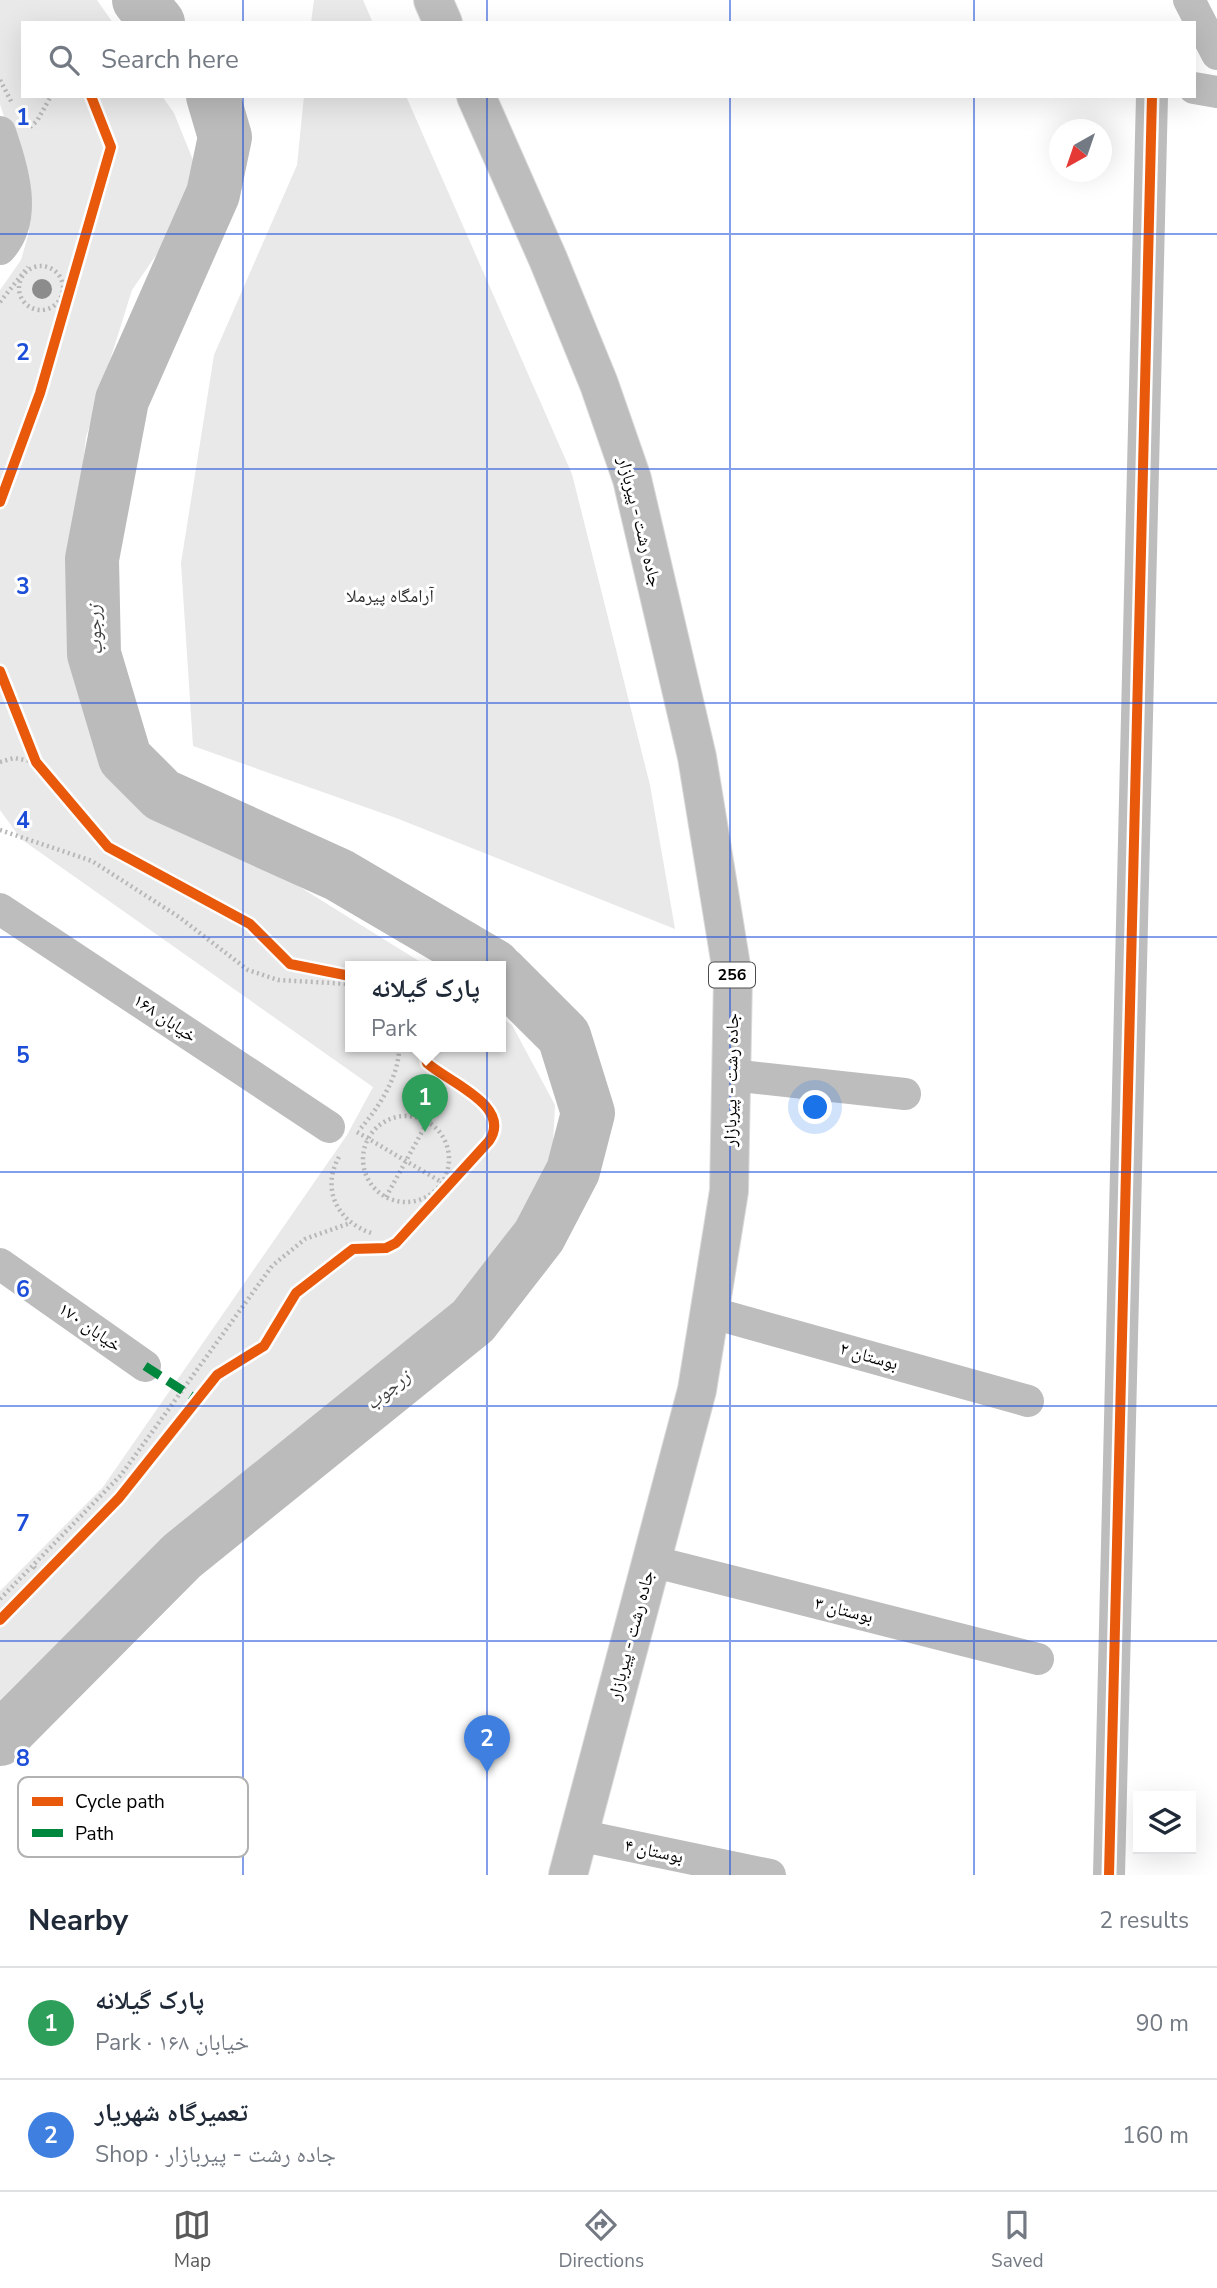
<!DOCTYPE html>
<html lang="en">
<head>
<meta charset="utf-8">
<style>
  :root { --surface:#fff; --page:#f2f2f3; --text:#1f2937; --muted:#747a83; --line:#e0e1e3; --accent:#595959 }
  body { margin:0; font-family:"Nunito Sans","Noto Naskh Arabic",sans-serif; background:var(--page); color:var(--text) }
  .controls { position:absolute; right:21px; bottom:21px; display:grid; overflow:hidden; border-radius:0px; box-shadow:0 7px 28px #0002 }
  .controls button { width:63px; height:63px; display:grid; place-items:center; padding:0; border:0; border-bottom:2px solid var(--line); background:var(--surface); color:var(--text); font:35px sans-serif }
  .compass { position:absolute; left:1049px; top:119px; width:63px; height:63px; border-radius:50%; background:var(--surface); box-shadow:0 7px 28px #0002; rotate:220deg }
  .you { position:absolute; left:816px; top:1108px; width:24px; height:24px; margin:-18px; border:5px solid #fff; border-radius:50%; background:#1a73e8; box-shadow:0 0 0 10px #1a73e833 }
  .badge { display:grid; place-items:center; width:46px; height:46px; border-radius:50%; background:var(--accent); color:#fff; font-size:23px; font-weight:700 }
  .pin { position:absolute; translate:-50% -58px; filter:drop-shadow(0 2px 4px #0008) }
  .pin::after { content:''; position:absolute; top:37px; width:24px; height:21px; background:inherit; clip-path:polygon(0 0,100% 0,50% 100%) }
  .popup { position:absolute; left:345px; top:961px; width:161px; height:91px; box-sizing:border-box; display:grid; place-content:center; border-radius:0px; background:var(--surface); filter:drop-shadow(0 2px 5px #0005); font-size:23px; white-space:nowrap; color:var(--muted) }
  .popup b { font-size:26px; color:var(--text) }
  .popup::after { content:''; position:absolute; left:50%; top:100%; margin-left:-14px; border:14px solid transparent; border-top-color:var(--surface) }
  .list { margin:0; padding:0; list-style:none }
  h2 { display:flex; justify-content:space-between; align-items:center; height:91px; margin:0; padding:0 28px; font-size:30px }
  h2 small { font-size:23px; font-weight:400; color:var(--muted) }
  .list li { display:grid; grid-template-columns:46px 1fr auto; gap:21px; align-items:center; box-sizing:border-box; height:112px; padding:0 28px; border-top:2px solid var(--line) }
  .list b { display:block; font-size:26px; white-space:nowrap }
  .list p { margin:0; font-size:23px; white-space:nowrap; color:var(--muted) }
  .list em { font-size:23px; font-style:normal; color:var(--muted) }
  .icon { flex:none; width:38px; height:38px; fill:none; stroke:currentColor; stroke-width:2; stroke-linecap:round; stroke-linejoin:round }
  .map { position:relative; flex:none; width:1217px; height:1875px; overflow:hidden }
  .search { position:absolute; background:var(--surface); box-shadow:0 7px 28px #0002; left:21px; right:21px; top:21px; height:77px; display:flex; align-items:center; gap:18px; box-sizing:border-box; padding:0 24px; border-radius:0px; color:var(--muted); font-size:26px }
  .sheet { height:315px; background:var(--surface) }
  nav { display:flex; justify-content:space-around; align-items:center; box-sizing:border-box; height:98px; border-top:2px solid var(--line); background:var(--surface); font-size:19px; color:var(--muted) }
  nav a { display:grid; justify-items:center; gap:4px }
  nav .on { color:var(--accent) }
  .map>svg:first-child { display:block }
  .green { fill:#e9e9e9 }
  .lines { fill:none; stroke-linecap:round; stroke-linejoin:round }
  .river { stroke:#bbb; stroke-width:54 }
  .primary-casing { stroke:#dbdbdb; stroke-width:40 }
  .path { stroke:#b8b8b8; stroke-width:4.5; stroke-dasharray:2 3.5; stroke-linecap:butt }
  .street { stroke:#bdbdbd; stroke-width:32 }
  .primary { stroke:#bdbdbd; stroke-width:38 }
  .quiet { stroke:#00873e; stroke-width:9; stroke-dasharray:18 9; stroke-linecap:butt }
  .cycleway-casing { stroke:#fff; stroke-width:15 }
  .cycleway { stroke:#e8590c; stroke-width:10 }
  .tree { fill:#8c8c8c }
  .grid { fill:none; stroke:#1d4ed8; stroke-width:2; stroke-opacity:0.55 }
  .labels { text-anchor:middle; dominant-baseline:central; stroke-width:6; stroke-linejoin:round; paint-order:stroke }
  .shield { fill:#fff; stroke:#4c4c4c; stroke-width:2 }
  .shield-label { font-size:16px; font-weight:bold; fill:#000 }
  .street-label { font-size:18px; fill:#000; stroke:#fff }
  .park-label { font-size:18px; fill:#2e2e2e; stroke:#fff }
  .water-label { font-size:19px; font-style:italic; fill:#3f3f3f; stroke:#fff }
  .key { fill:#fff; stroke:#b2b2b2; stroke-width:2 }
  .key-label { font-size:19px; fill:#000 }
  .grid-label { font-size:23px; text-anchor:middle; font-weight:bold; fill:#1d4ed8; stroke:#fff; stroke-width:6; stroke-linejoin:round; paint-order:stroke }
</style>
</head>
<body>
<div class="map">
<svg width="1217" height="1875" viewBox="0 0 1217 1875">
  <rect width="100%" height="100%" fill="#fff"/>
  <path class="green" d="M 0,0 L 97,0 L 113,23 L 23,23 L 23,96 L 162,96 L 174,113 L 197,170 L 174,229 L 132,290 L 86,437 L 69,592 L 76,655 L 84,686 L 108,743 L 141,795 L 242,851 L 427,966 L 350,966 L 350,1046 L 500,1046 L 500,1017 L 512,1025 L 555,1105 L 551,1183 L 478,1289 L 382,1380 L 258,1460 L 68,1638 L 0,1713 L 0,1591 L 103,1487 L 347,1135 L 373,1087 L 21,839 L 0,810 L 0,290 L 21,260 L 29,232 L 25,185 L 0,104 Z
    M 314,0 L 363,0 L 373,23 L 311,23 Z
    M 304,96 L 406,96 L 572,474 L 650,785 L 675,929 L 396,818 L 193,746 L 181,563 L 214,355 L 297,165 Z"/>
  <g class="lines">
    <path class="river" d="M 139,0 L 158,23
      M 213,96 L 225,137 L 213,194 L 122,400 L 92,559 L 94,654 L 125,758 L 162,795 L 339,875 L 494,966
      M 0,1739 L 182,1556 L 473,1321 L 539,1236 L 573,1171 L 588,1113 L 564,1036 L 500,972"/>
    <defs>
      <path id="primary" d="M 433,0 L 443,23
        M 476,96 L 548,259 L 599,384 L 632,479 L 697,757 L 733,978 L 729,1191 L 697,1390 L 568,1875"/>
    </defs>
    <use href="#primary" class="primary-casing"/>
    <path class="path" d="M 0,80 L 12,103
      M 30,127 L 37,121 L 51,96
      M19 288a22 22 0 1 1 44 0a22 22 0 1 1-44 0Z
      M 0,302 L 28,267
      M 0,687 L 5,685
      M 0,762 L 14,758 L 36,762
      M 0,830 L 92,861 L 179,917 L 248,970 L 278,980 L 350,984
      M363 1159a43 43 0 1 1 86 0a43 43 0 1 1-86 0Z
      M 361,1128 C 379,1107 400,1075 399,1046
      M 357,1132 L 443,1183
      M 339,1157 C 321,1189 337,1221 371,1233
      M 386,1197 L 428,1121
      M 34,1567 L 43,1576
      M 0,1599 L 121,1475 L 272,1266 L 305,1239 L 350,1223"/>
    <path class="street" d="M 1189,0 L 1217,54
      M 1194,88 L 1217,92
      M 0,132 C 12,168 29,218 0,249
      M 0,909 L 329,1127
      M 731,1075 L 905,1094
      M 0,1264 L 145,1366
      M 709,1312 L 1028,1401
      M 651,1561 L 1038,1659
      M 578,1835 L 770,1875
      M 1109,1875 L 1152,96"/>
    <use href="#primary" class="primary"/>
    <path class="quiet" d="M 145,1366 L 196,1399"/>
    <defs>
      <path id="cycleway" d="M 0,502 L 40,393 L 111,147 L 91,96
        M 0,671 L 36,762 L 108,847 L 250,924 L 290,964 L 350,976
        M 0,1620 L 119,1498 L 217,1375 L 264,1346 L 296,1293 L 353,1249 L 386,1248 L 396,1243 L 489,1141 C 513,1106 448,1082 427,1063 L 424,1046
        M 1109,1875 L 1152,96"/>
    </defs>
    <use href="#cycleway" class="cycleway-casing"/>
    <use href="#cycleway" class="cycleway"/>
  </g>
  <circle class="tree" cx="42" cy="289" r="10"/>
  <path class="grid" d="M 243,0 L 243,23M 487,0 L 487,23M 730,0 L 730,23M 974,0 L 974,23M 243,96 L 243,1875M 487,96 L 487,1875M 730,96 L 730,1875M 974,96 L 974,1875M 0,234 L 1217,234M 0,469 L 1217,469M 0,703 L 1217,703M 0,937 L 1217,937M 0,1172 L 1217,1172M 0,1406 L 1217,1406M 0,1641 L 1217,1641"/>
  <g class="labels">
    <rect class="shield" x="709" y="962.5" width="46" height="25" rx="5"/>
    <g class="shield-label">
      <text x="732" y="975">256</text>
    </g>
    <g class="street-label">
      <text transform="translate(640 522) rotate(76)">جاده رشت - پیربازار</text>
      <text transform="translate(165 1018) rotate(34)">خیابان ۱۶۸</text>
      <text transform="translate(731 1080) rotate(-89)">جاده رشت - پیربازار</text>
      <text transform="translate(90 1327) rotate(35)">خیابان ۱۷۰</text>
      <text transform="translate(869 1356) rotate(16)">بوستان ۲</text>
      <text transform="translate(844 1610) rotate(14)">بوستان ۳</text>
      <text transform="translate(631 1635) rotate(-75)">جاده رشت - پیربازار</text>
      <text transform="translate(654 1851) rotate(12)">بوستان ۴</text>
    </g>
    <g class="park-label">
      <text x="390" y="596">آرامگاه پیرملا</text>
    </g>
    <g class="water-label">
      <text transform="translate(95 630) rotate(-93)">زرجوب</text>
      <text transform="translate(388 1390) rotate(-39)">زرجوب</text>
    </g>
  </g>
  <rect x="18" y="1777" width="230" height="80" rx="10" class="key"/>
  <rect x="32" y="1797" width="31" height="9" fill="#e8590c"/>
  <rect x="32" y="1829" width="31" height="8" fill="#00873e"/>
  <g class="key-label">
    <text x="75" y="1808">Cycle path</text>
    <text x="75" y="1840">Path</text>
  </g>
  <g class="grid-label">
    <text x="23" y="125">1</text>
    <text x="23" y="360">2</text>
    <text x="23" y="594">3</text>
    <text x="23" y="828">4</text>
    <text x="23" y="1063">5</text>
    <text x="23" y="1297">6</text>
    <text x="23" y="1531">7</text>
    <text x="23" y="1766">8</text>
  </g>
</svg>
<div class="controls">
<button><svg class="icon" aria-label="layers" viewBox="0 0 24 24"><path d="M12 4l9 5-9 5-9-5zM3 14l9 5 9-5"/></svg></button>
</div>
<svg class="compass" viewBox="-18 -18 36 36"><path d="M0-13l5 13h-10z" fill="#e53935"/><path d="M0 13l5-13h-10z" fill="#747a83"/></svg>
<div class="you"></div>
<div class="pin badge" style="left:425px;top:1132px;background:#2e9e5b">1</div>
<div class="popup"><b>پارک گیلانه</b>Park</div>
<div class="pin badge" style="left:487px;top:1773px;background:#3f7fe0">2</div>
<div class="search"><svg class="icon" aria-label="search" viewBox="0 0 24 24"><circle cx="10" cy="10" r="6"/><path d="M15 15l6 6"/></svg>Search here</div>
</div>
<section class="sheet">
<h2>Nearby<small>2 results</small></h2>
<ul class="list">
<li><span class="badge" style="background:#2e9e5b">1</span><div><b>پارک گیلانه</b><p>Park · خیابان ۱۶۸</p></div><em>90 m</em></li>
<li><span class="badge" style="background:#3f7fe0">2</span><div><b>تعمیرگاه شهریار</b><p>Shop · جاده رشت - پیربازار</p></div><em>160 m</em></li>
</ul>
</section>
<nav>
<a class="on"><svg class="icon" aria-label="map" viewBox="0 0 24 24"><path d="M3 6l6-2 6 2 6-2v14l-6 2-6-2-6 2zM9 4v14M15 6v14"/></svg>Map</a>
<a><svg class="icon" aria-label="directions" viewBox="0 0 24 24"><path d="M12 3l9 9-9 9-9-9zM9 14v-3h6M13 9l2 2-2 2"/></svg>Directions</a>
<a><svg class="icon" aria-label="saved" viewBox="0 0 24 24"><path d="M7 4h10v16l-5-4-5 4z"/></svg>Saved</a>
</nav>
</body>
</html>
